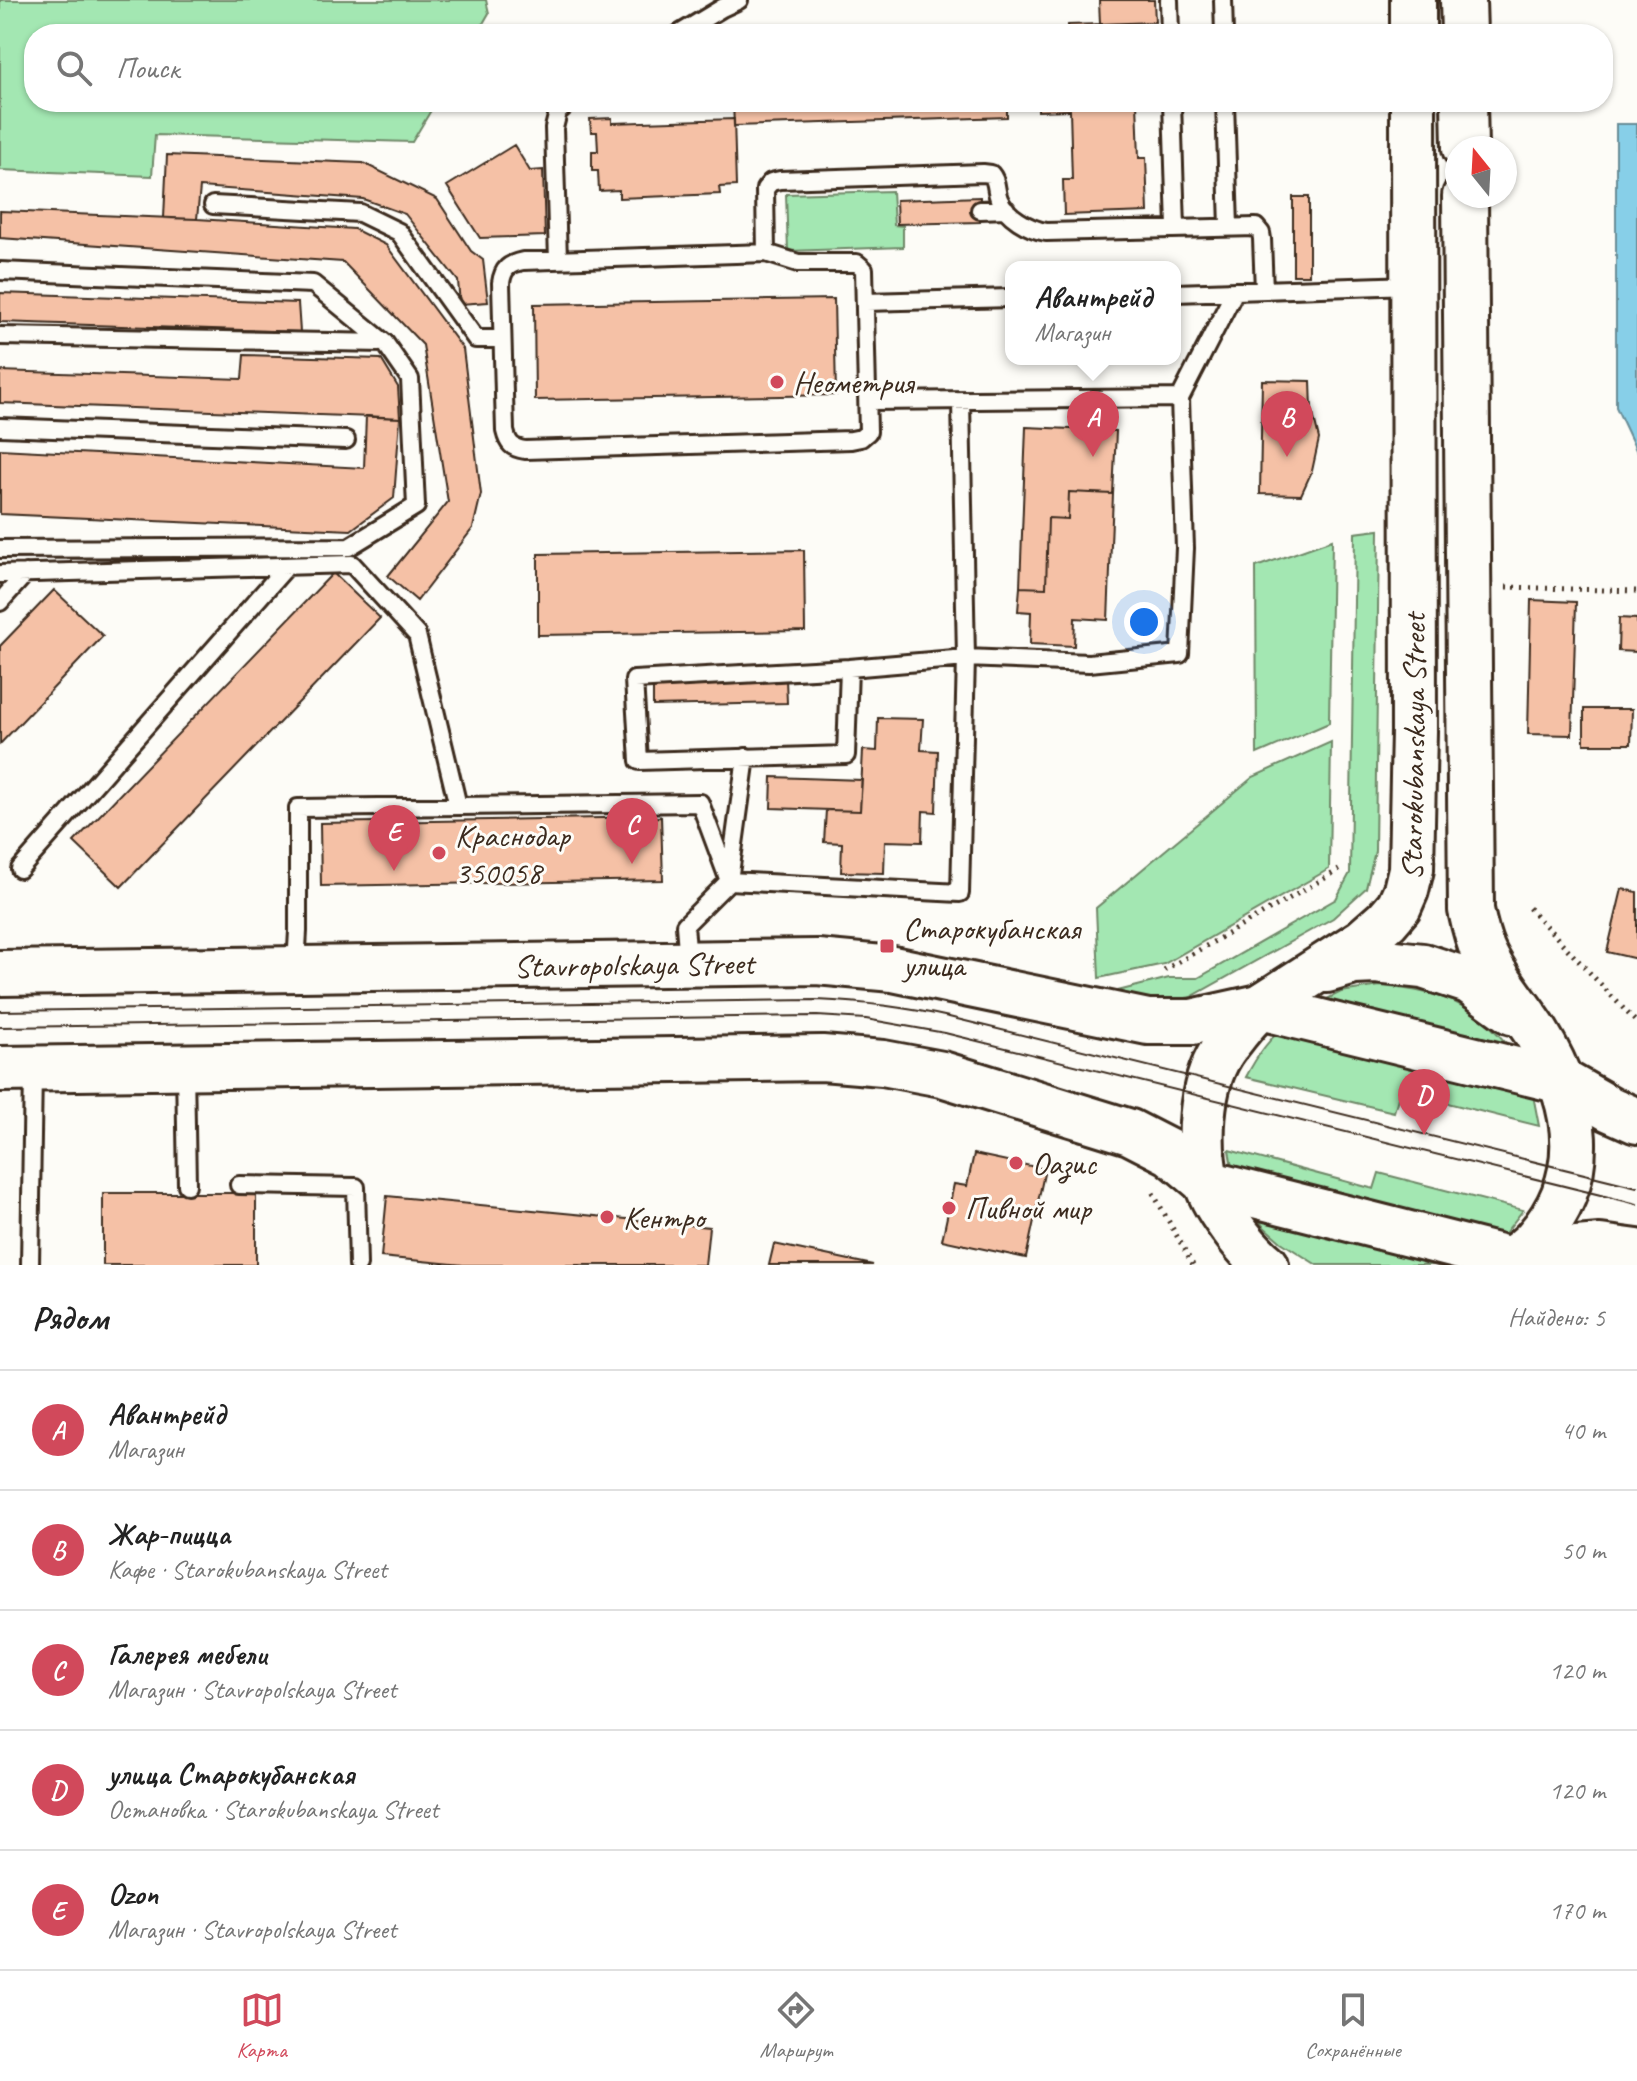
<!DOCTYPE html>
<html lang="ru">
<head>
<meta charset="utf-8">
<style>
  :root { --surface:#fff; --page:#f2f2f2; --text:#222; --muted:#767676; --line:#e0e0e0; --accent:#d1495b }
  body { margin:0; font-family:Caveat,sans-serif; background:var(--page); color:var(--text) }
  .compass { position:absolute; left:1445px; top:136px; width:72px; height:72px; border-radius:50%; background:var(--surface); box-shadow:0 2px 6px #0004; rotate:342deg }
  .you { position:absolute; left:1144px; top:622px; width:28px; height:28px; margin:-20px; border:6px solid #fff; border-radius:50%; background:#1a73e8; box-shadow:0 0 0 12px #1a73e833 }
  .badge { display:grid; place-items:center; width:52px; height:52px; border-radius:50%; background:var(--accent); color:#fff; font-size:26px; font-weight:700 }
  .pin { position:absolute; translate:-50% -66px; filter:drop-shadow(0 2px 4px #0008) }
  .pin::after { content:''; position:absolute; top:42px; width:28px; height:24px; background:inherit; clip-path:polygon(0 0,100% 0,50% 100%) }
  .popup { position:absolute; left:1005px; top:261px; width:176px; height:104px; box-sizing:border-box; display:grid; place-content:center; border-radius:16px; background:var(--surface); filter:drop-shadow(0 2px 6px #0005); font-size:26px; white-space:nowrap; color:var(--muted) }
  .popup b { font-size:30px; color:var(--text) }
  .popup::after { content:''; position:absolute; left:50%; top:100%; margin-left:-16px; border:16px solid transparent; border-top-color:var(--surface) }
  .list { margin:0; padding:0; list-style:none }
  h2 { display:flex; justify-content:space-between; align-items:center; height:104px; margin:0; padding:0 32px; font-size:34px }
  h2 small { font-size:26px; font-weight:400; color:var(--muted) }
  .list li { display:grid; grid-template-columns:52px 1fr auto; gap:24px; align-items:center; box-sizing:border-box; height:120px; padding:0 32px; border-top:2px solid var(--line) }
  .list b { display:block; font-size:30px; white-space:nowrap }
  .list p { margin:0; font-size:26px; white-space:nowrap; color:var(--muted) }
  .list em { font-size:26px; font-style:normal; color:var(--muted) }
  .icon { flex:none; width:44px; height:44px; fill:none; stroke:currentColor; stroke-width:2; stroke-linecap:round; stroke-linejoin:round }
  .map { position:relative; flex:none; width:1637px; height:1265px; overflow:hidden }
  .search { position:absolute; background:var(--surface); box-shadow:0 2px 6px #0004; left:24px; right:24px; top:24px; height:88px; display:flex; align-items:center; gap:20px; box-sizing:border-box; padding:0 28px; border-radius:32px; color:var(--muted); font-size:30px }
  .sheet { height:704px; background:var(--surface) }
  nav { display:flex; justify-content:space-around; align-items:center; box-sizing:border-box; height:112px; border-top:2px solid var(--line); background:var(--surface); font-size:22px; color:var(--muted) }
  nav a { display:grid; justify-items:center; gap:4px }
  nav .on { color:var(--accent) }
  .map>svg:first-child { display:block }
  .green { fill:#a3e7b2; stroke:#6f8868; stroke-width:2 }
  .water { fill:#87cfe8; stroke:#698d97; stroke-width:2 }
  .building { fill:#f5c1a6; stroke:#3b2a1e; stroke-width:2 }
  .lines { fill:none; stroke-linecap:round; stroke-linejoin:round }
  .service-casing { stroke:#3b2a1e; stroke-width:22 }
  .primary-casing { stroke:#3b2a1e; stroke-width:50 }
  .path { stroke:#3b2a1e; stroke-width:5; stroke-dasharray:2 6; stroke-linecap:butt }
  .service { stroke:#fdfcf7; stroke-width:16 }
  .primary { stroke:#fdfcf7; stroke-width:44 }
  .tram { stroke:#3b2a1e; stroke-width:2 }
  .poi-dot { fill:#d1495b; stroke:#fdfcf7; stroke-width:3 }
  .labels { text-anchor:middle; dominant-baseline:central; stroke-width:6; stroke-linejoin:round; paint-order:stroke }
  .poi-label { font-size:32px; fill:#3b2a1e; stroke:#fdfcf7; text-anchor:start }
  .street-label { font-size:32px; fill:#3b2a1e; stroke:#fdfcf7 }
</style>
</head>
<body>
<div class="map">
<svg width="1637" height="1265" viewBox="0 0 1637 1265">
  <rect width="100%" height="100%" fill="#fdfcf7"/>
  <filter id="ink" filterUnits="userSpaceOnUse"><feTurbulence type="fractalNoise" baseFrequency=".0125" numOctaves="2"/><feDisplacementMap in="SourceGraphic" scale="16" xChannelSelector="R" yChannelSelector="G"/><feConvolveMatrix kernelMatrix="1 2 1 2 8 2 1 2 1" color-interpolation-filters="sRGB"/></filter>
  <g filter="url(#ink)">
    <path class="green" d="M 0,0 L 486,0 L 489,13 L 477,34 L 34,34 L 34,102 L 436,102 L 412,142 L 155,135 L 152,176 L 0,170 Z
      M 892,191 L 894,225 L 903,226 L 903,247 L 788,251 L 786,194 Z
      M 1379,530 L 1375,851 L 1366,888 L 1333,918 L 1191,997 L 1148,1005 L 1102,995 L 1169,978 L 1198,978 L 1336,899 L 1350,873 L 1355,533 Z
      M 1332,540 L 1329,723 L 1257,754 L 1256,567 Z
      M 1331,742 L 1329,869 L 1164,964 L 1099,978 L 1096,908 L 1253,777 Z
      M 1380,986 C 1446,991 1483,1007 1520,1062 L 1307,1009 L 1341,992 Z
      M 1290,1022 L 1533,1095 L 1539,1126 L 1400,1091 L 1394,1112 L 1246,1077 C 1258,1054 1270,1037 1290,1022 Z
      M 1229,1150 L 1374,1189 L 1379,1173 L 1523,1210 L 1502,1237 L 1232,1168 Z
      M 1243,1200 L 1465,1265 L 1317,1265 L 1281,1242 L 1264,1227 Z"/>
    <path class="water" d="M 1616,124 L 1637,124 L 1637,452 L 1616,407 Z"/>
    <path class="building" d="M 1099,0 L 1154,0 L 1155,22 L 1100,24 Z
      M 1135,23 L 1135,34 L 1019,34 L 1068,32 L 1068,25 Z
      M 733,102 L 1137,102 L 1139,158 L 1146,158 L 1148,212 L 1064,215 L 1063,180 L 1072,180 L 1070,110 L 1038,111 L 1038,106 L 1007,107 L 1007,117 L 734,126 Z
      M 612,118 L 612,123 L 734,119 L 736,186 L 719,187 L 720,194 L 619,198 L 619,190 L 599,191 L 598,171 L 592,171 L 592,151 L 598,151 L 597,132 L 591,132 L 590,119 Z
      M 514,145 L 530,171 L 543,170 L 545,236 L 480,238 L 447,186 Z
      M 167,155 L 363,163 L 437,199 L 471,251 L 483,260 L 488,302 L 460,304 L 458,281 L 405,214 L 363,199 L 200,187 L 197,219 L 164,218 Z
      M 980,197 L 980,222 L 897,224 L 896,200 Z
      M 1293,197 L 1309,197 L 1309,275 L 1293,275 Z
      M 0,211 L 197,219 L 354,229 L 386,245 L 463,349 L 481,494 L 473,528 L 417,601 L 388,576 L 448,502 L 423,345 L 343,262 L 0,238 Z
      M 0,293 L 298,303 L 300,332 L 0,322 Z
      M 834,299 L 836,395 L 535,400 L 534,304 Z
      M 244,355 L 381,359 L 398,387 L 400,418 L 0,403 L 0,371 L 242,379 Z
      M 1262,380 L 1311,381 L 1312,410 L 1319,439 L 1312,471 L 1301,495 L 1260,494 Z
      M 366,416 L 400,418 L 394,498 L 351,530 L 0,514 L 0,449 L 364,468 Z
      M 1026,427 L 1116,431 L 1113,494 L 1069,492 L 1068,519 L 1048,518 L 1046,588 L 1020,587 Z
      M 1069,492 L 1113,494 L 1108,620 L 1075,618 L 1074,646 L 1030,644 L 1031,612 L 1018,611 L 1020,587 L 1046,588 L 1048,518 L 1068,519 Z
      M 804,550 L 805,631 L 538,635 L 538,554 Z
      M 333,573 L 380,618 L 121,887 L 74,842 Z
      M 54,590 L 103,636 L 0,744 L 0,646 Z
      M 1531,600 L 1576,602 L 1572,735 L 1528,734 Z
      M 1619,618 L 1637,619 L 1637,652 L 1618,651 Z
      M 786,679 L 787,703 L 653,706 L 653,682 Z
      M 1584,709 L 1632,709 L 1631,744 L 1584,744 Z
      M 878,718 L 923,719 L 921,750 L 938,751 L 936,812 L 923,811 L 922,842 L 885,841 L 884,873 L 841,872 L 842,843 L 824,842 L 826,810 L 860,811 L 863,750 L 877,751 Z
      M 772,777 L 862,780 L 860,811 L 771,808 Z
      M 661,817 L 663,880 L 321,886 L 320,823 Z
      M 1622,889 L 1637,892 L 1637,959 L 1607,952 Z
      M 974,1154 L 1045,1169 L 1026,1258 L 942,1240 L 954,1184 L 967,1186 Z
      M 103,1193 L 256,1193 L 256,1265 L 103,1265 Z
      M 387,1196 L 709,1227 L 705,1265 L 463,1265 L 381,1257 Z
      M 774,1244 L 873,1265 L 769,1265 Z"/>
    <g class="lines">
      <defs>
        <path id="service" d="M 1169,0 L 1170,34
          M 1223,0 L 1224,34
          M 679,34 L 722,8 L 739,0
          M 1172,102 L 1176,228
          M 1225,102 L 1229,227
          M 213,205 L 360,213 L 399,232 L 476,339 L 502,339
          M 980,210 L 1006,209
          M 766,253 L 798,263 L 857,263 L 864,269 L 868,432 L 861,438 L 851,440 L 525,450 C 512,448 508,444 505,431 L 501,283 C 503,268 509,264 523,261 Z
          M 766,253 L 765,189 L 771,182 L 780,180 L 983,173 L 991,174 C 998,182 995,189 999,199 C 1006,216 1028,229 1046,232 L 1256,227 L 1261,233 L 1262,239 L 1264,290
          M 558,260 L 554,128 L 558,112 L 569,102
          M 0,271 L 313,284 L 385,343 L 410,379 L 416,506 L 349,547 L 0,549
          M 1175,293 L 1412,285
          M 866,302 L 1011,298
          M 0,336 L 385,343
          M 869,401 L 1180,398
          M 0,427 L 346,440
          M 0,574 L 352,564 L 417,635 L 458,806
          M 0,602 L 26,573
          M 849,668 L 846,755 L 639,761 L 634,680 L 849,668 L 966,658 L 1089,663 L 1180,654 L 1185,548 L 1180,398 L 1235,291
          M 20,869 L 287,566
          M 688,962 L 685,925 L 729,881 L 746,757
          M 296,966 L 298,931 L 298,808 L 700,803 L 729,881 L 960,893 L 966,658 L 961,401
          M 185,1068 L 187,1185
          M 239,1185 L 356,1187 L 358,1265
          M 30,1265 L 33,1071"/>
        <g id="primary">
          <path d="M 1463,0 L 1464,34"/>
          <path d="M 1413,34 L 1413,0"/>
          <path d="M 1464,102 L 1465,148"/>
          <path d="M 1465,196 L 1471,910 C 1474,924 1477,938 1483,951 C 1496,981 1520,1007 1537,1034 C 1578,1101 1592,1176 1536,1239 C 1529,1247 1520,1253 1512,1260"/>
          <path d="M 1327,970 L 1354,962 L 1376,961 L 1423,966 L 1469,981 L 1512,1012"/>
          <path id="s1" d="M 0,973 L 817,962 L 893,969 L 1148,1022 L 1192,1022 L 1260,1007 L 1363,941 L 1387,920 L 1399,906 L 1406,890 L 1411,869 L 1414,731 L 1413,102"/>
          <path d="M 1260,1007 L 1561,1081 L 1610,1109 L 1637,1121"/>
          <path d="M 0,1069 L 822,1058 L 883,1063 L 942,1074 L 1130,1132 L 1171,1153 L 1207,1183 L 1512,1260"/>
          <path d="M 1509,1262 L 1554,1251 L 1600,1247 L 1637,1252"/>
          <path d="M 1266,1265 C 1247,1250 1211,1204 1206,1180 C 1198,1142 1200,1086 1221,1053 C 1225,1046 1231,1040 1236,1033 C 1245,1022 1254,1010 1267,1003"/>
        </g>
      </defs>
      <use href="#service" class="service-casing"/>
      <use href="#primary" class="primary-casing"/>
      <path class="path" d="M 1506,587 L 1637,591
        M 1529,908 L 1637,1023
        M 1164,970 L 1339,870
        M 1153,1193 L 1193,1265"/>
      <use href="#service" class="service"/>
      <use href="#primary" class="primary"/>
      <path class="tram" d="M 0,1011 L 817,1000 C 862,1002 905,1007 949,1017 L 1637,1187
        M 0,1027 L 817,1016 L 866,1019 L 945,1033 L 1637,1204"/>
    </g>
  </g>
  <g class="poi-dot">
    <circle cx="777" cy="382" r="8"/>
    <circle cx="439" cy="853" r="8"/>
    <rect x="879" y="938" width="16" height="16" rx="4"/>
    <circle cx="1016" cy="1163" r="8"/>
    <circle cx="949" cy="1208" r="8"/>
    <circle cx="607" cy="1217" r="8"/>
  </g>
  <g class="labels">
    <g class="poi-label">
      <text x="793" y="382">Неометрия</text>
      <text x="455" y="835">Краснодар<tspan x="455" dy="37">350058</tspan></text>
      <text x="903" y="928">Старокубанская<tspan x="903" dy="37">улица</tspan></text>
      <text x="1032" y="1163">Оазис</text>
      <text x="965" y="1208">Пивной мир</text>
      <text x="623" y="1217">Кентро</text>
    </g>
    <g class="street-label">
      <text stroke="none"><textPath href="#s1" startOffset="1602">Starokubanskaya Street</textPath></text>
      <text stroke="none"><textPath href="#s1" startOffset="634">Stavropolskaya Street</textPath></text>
    </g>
  </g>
</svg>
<svg class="compass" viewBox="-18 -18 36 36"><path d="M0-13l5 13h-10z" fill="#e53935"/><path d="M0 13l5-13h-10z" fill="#767676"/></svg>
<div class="you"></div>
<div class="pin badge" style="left:1093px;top:457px">A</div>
<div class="popup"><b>Авантрейд</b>Магазин</div>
<div class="pin badge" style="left:1287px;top:457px">B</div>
<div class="pin badge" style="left:632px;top:864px">C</div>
<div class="pin badge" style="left:1424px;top:1135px">D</div>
<div class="pin badge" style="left:394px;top:871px">E</div>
<div class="search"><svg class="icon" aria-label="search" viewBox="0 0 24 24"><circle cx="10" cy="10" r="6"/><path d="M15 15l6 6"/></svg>Поиск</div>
</div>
<section class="sheet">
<h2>Рядом<small>Найдено: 5</small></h2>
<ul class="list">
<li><span class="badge">A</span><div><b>Авантрейд</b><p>Магазин</p></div><em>40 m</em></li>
<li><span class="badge">B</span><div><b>Жар-пицца</b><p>Кафе · Starokubanskaya Street</p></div><em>50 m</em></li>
<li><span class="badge">C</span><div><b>Галерея мебели</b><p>Магазин · Stavropolskaya Street</p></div><em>120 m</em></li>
<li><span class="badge">D</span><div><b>улица Старокубанская</b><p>Остановка · Starokubanskaya Street</p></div><em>120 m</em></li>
<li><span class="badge">E</span><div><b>Ozon</b><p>Магазин · Stavropolskaya Street</p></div><em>170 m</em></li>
</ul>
</section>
<nav>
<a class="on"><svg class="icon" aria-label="map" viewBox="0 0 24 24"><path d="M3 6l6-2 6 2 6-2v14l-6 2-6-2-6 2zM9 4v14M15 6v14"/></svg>Карта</a>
<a><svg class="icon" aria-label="directions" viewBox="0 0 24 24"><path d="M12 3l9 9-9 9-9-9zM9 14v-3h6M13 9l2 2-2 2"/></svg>Маршрут</a>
<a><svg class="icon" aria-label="saved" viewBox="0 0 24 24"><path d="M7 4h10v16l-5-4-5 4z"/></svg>Сохранённые</a>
</nav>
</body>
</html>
